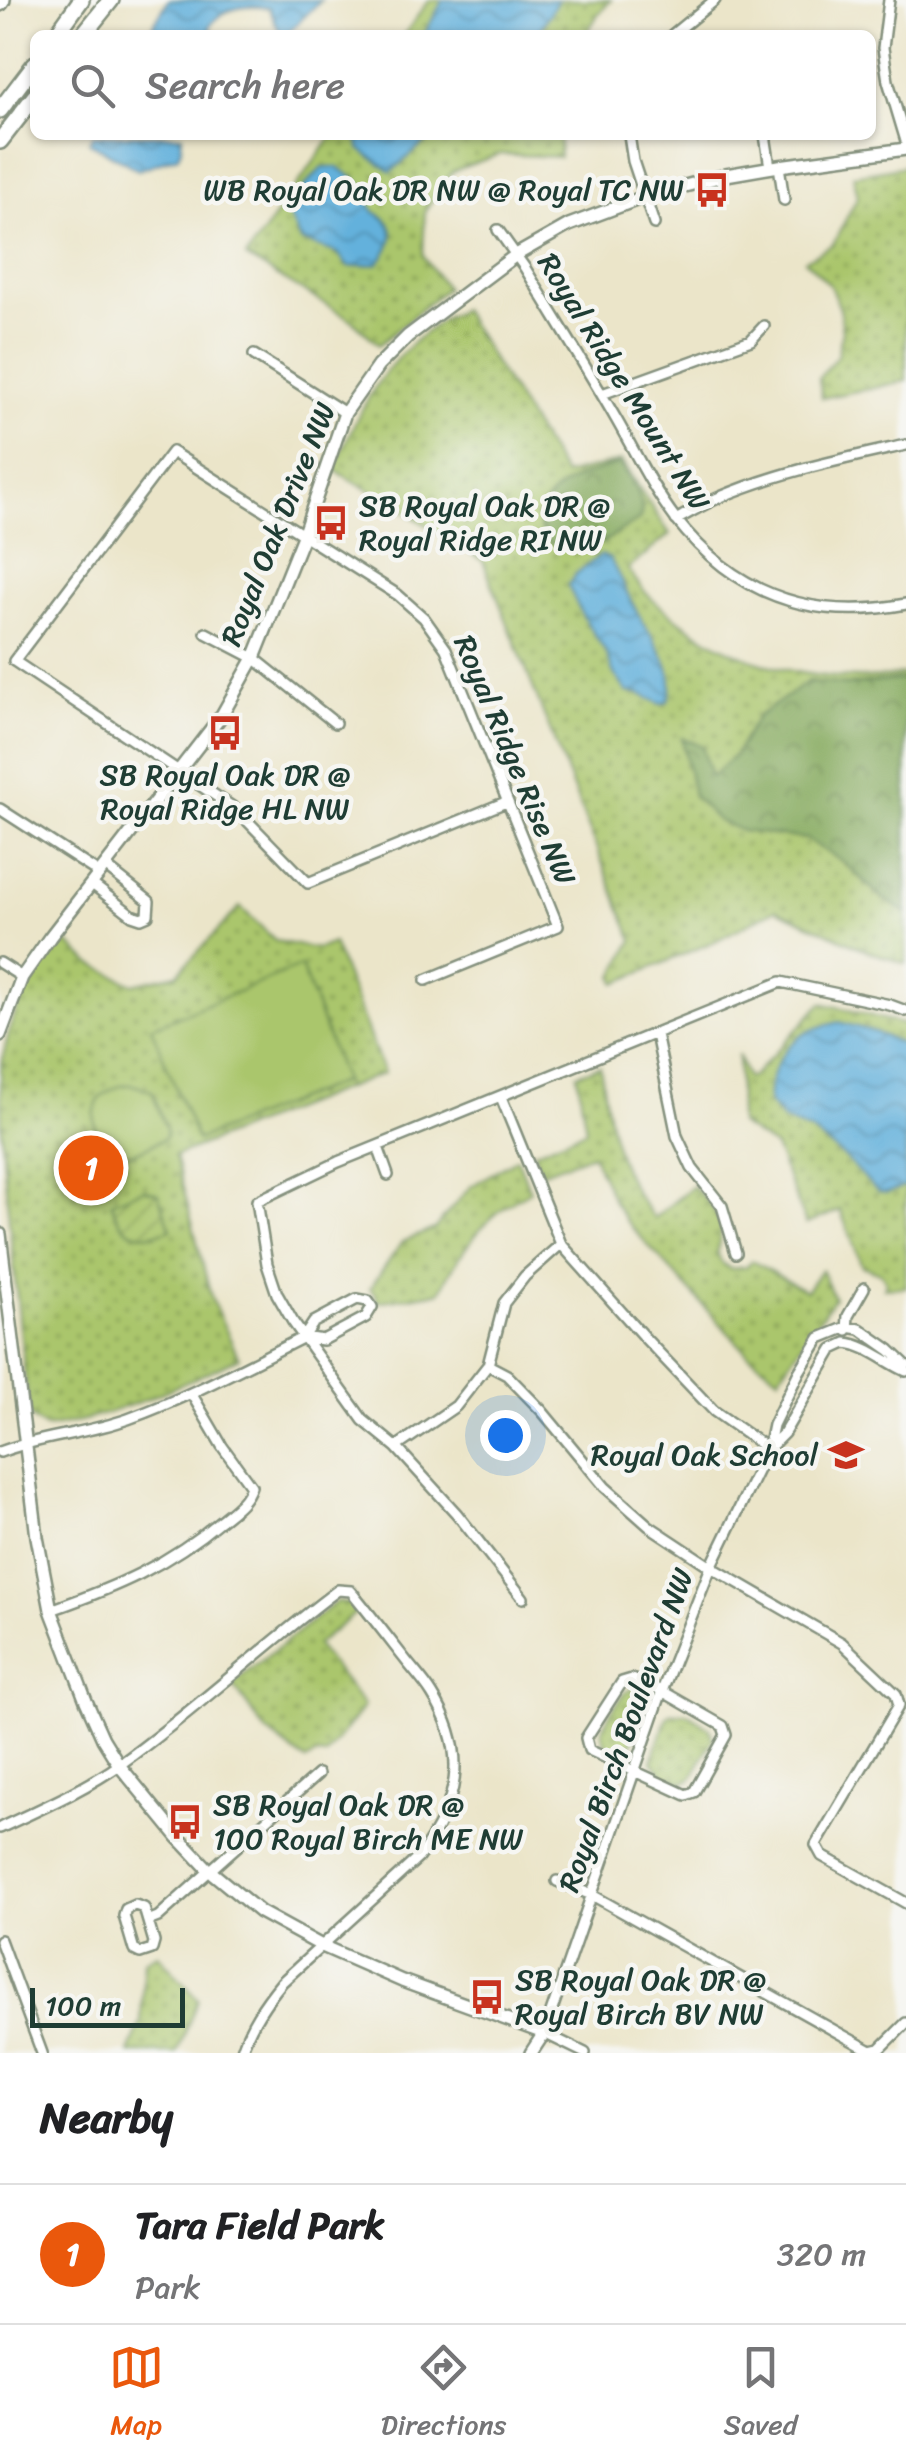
<!DOCTYPE html>
<html lang="en">
<head>
<meta charset="utf-8">
<style>
  :root { --surface:#fff; --page:#f6f6f6; --text:#202124; --muted:#757577; --line:#e0e0e0; --accent:#ea580c }
  body { margin:0; font-family:Sriracha,sans-serif; background:var(--page); color:var(--text) }
  .scale { position:absolute; left:30px; bottom:25px; width:155px; box-sizing:border-box; padding-left:10px; border:5px solid #1f3d34; border-top:0; font-size:28px; line-height:35px; white-space:nowrap; color:#1f3d34; -webkit-text-stroke:8px #f6f6f2; paint-order:stroke }
  .you { position:absolute; left:505px; top:1435px; width:35px; height:35px; margin:-25px; border:8px solid #fff; border-radius:50%; background:#1a73e8; box-shadow:0 0 0 15px #1a73e833 }
  .badge { display:grid; place-items:center; width:65px; height:65px; border-radius:50%; background:var(--accent); color:#fff; font-size:32px; font-weight:700 }
  .pin { position:absolute; translate:-50% -50%; border:5px solid #fff; box-shadow:0 2px 10px #0006 }
  .list { margin:0; padding:0; list-style:none }
  h2 { display:flex; justify-content:space-between; align-items:center; height:130px; margin:0; padding:0 40px; font-size:42px }
  h2 small { font-size:32px; font-weight:400; color:var(--muted) }
  .list li { display:grid; grid-template-columns:65px 1fr auto; gap:30px; align-items:center; box-sizing:border-box; height:140px; padding:0 40px; border-top:2px solid var(--line) }
  .list b { display:block; font-size:38px; white-space:nowrap }
  .list p { margin:0; font-size:32px; white-space:nowrap; color:var(--muted) }
  .list em { font-size:32px; font-style:normal; color:var(--muted) }
  .icon { flex:none; width:55px; height:55px; fill:none; stroke:currentColor; stroke-width:2; stroke-linecap:round; stroke-linejoin:round }
  .map { position:relative; flex:none; width:906px; height:2053px; overflow:hidden }
  .search { position:absolute; background:var(--surface); box-shadow:0 2px 8px #0004; left:30px; right:30px; top:30px; height:110px; display:flex; align-items:center; gap:25px; box-sizing:border-box; padding:0 35px; border-radius:15px; color:var(--muted); font-size:38px }
  .sheet { height:270px; background:var(--surface) }
  nav { display:flex; justify-content:space-around; align-items:center; box-sizing:border-box; height:140px; border-top:2px solid var(--line); background:var(--surface); font-size:28px; color:var(--muted) }
  nav a { display:grid; justify-items:center; gap:5px }
  nav .on { color:var(--accent) }
  .map>svg:first-child { display:block }
  .grass { fill:url(#grass-dots); stroke:#648250; stroke-width:2.5 }
  .forest { fill:url(#forest-crowns); stroke:#53744a; stroke-width:2.5 }
  .garden { fill:url(#garden-furrows); stroke:#648250; stroke-width:2.5 }
  .pitch { fill:#aac66c; stroke:#648250; stroke-width:2.5 }
  .water { fill:url(#water-waves); stroke:#417788; stroke-width:2.5 }
  .lines { fill:none; stroke-linecap:round; stroke-linejoin:round }
  .minor-casing { stroke:#85917e; stroke-width:14 }
  .tertiary-casing { stroke:#85917e; stroke-width:16 }
  .motorway-casing { stroke:#85917e; stroke-width:20 }
  .minor { stroke:#fff; stroke-width:9 }
  .tertiary { stroke:#fff; stroke-width:11 }
  .motorway { stroke:#fff; stroke-width:15 }
  .labels { text-anchor:middle; dominant-baseline:central; stroke-width:9; stroke-linejoin:round; paint-order:stroke }
  .poi-label { font-size:30px; fill:#1f3d34; stroke:#f6f6f2; text-anchor:start }
  .street-label { font-size:30px; fill:#1f3d34; stroke:#f6f6f2 }
</style>
</head>
<body>
<div class="map">
<svg width="906" height="2053" viewBox="0 0 906 2053">
  <defs>
    <pattern id="grass-dots" width="8" height="8" patternUnits="userSpaceOnUse" patternTransform="scale(2.5)"><rect width="8" height="8" fill="#aac66c"/><path d="M2 2h.1M6 6h.1" fill="none" stroke="#8aa25a" stroke-width="1.8" stroke-linecap="round"/></pattern>
    <pattern id="forest-crowns" width="20" height="18" patternUnits="userSpaceOnUse" patternTransform="scale(2.5)"><rect width="20" height="18" fill="#87ab60"/><path d="M2 6a3 3 0 1 1 6 0M12 15a3 3 0 1 1 6 0" fill="none" stroke="#6e8c50"/></pattern>
    <pattern id="garden-furrows" width="10" height="10" patternUnits="userSpaceOnUse" patternTransform="scale(2.5)"><rect width="10" height="10" fill="#aac66c"/><path d="M-1 1l2-2M0 10L10 0M9 11l2-2" fill="none" stroke="#8aa25a"/></pattern>
    <pattern id="water-waves" width="16" height="10" patternUnits="userSpaceOnUse" patternTransform="scale(2.5)"><rect width="16" height="10" fill="#63b1dc"/><path d="M0 5q4-4 8 0t8 0" fill="none" stroke="#5191b3"/></pattern>
  </defs>
  <rect width="100%" height="100%" fill="#f6f6f2"/>
  <filter id="ink" filterUnits="userSpaceOnUse"><feTurbulence type="fractalNoise" baseFrequency=".01" numOctaves="2"/><feDisplacementMap in="SourceGraphic" scale="20" xChannelSelector="R" yChannelSelector="G"/><feConvolveMatrix kernelMatrix="1 2 1 2 8 2 1 2 1" color-interpolation-filters="sRGB"/></filter>
  <filter id="wash" filterUnits="userSpaceOnUse"><feTurbulence type="fractalNoise" baseFrequency=".0048" numOctaves="4" result="noise"/><feDisplacementMap in="SourceGraphic" scale="40" xChannelSelector="R" yChannelSelector="G"/><feGaussianBlur stdDeviation="2.25" result="paint"/><feColorMatrix in="noise" values="0 0 0 0 0 0 0 0 0 0 0 0 0 0 0 0 0 1.4 0 .05"/><feComposite in="paint" operator="in"/></filter>
  <g filter="url(#wash)">
    <rect width="100%" height="100%" fill="#ebe5c9"/>
    <path class="grass" d="M 429,0 L 611,0 L 598,15 L 585,35 L 404,35 Z
      M 333,135 L 560,135 L 559,157 L 500,154 L 453,171 L 425,210 L 423,256 L 446,288 L 379,345 L 352,320 L 246,257 Z
      M 906,166 L 906,381 L 822,398 L 819,378 L 837,356 L 842,333 L 840,308 L 829,284 L 805,260 L 833,244 L 858,196 L 853,175 Z
      M 461,309 L 564,475 L 621,461 L 670,534 L 628,569 C 634,577 640,587 647,594 C 654,602 663,608 671,614 C 738,667 823,687 906,674 L 906,964 L 868,951 L 776,909 L 715,941 L 616,983 L 614,976 L 633,940 L 483,561 L 385,499 L 334,470 C 362,399 392,347 461,309 Z
      M 240,907 L 276,941 L 317,949 L 333,943 L 384,1073 L 175,1156 L 212,1300 L 239,1358 C 176,1386 114,1418 45,1428 L 29,1416 C 22,1344 14,1272 7,1200 C 3,1158 0,1111 1,1069 C 9,1014 28,981 62,938 L 90,963 L 133,984 L 177,974 Z
      M 822,1003 L 906,1025 L 906,1287 L 884,1288 L 886,1282 L 882,1274 L 862,1266 L 840,1210 L 806,1224 L 775,1147 L 739,1124 L 738,1055 L 747,1078 L 753,1076 Z
      M 600,1066 C 609,1124 615,1171 654,1218 L 693,1186 C 715,1210 728,1219 717,1253 L 722,1263 L 730,1269 L 746,1267 L 752,1261 L 806,1291 L 821,1270 L 834,1298 L 779,1377 L 748,1354 L 626,1221 L 614,1202 L 592,1154 L 541,1173 L 534,1152 L 586,1130 L 577,1074 Z
      M 517,1158 L 530,1191 C 488,1212 460,1250 440,1292 L 377,1302 L 376,1294 L 370,1289 L 371,1287 L 402,1242 L 434,1229 L 470,1187 Z
      M 337,1601 L 350,1604 L 357,1612 L 316,1645 L 364,1706 L 325,1756 L 317,1755 L 306,1761 L 265,1730 L 232,1684 Z
      M 634,1688 L 646,1699 L 646,1703 L 631,1745 L 628,1747 L 613,1750 C 587,1734 615,1708 627,1690 Z
      M 687,1713 L 710,1728 L 713,1739 L 692,1778 L 683,1783 L 664,1775 L 652,1761 L 667,1717 L 670,1714 Z
      M 158,1954 L 198,1999 L 177,2053 L 129,2053 L 141,2021 L 144,1961 Z"/>
    <path class="forest" d="M 619,464 C 630,480 649,500 639,520 C 625,528 598,548 583,550 C 543,555 524,521 554,493 C 571,477 597,471 619,464 Z
      M 906,679 L 906,913 L 882,898 L 843,862 L 806,839 L 742,831 L 718,821 L 693,796 L 682,738 L 702,746 L 711,777 L 735,755 L 757,717 L 809,681 L 847,685 Z"/>
    <path class="garden" d="M 144,1189 L 158,1194 L 171,1229 C 139,1241 122,1236 111,1202 Z"/>
    <path class="pitch" d="M 301,966 L 344,1081 L 197,1140 L 151,1027 Z
      M 122,1085 L 133,1085 L 152,1091 L 167,1132 L 164,1139 C 152,1144 137,1154 125,1154 C 98,1155 86,1116 101,1097 C 107,1091 115,1088 122,1085 Z"/>
    <path class="water" d="M 168,0 L 321,0 L 286,35 L 281,35 L 269,8 C 247,5 221,7 209,28 L 215,35 L 148,35 Z
      M 443,0 L 558,0 L 537,35 L 424,35 Z
      M 93,135 L 182,135 L 181,148 L 178,156 L 138,170 L 89,142 Z
      M 356,135 L 434,135 L 391,172 L 360,149 Z
      M 338,167 L 359,182 L 374,212 C 401,224 394,246 377,264 L 348,267 L 338,253 L 301,241 L 289,216 L 305,186 L 322,168 Z
      M 601,555 L 610,559 C 620,577 628,597 639,615 C 652,639 681,672 668,701 L 661,704 L 638,693 L 627,692 L 613,672 L 607,654 L 581,613 L 568,585 L 577,573 Z
      M 839,1022 L 875,1032 L 906,1046 L 906,1186 L 887,1193 L 878,1192 L 844,1157 L 812,1132 L 783,1120 L 768,1102 C 769,1072 781,1048 807,1032 C 816,1027 829,1025 839,1022 Z"/>
  </g>
  <g filter="url(#ink)">
    <g class="lines">
      <defs>
        <path id="minor" d="M 889,0 L 883,48 L 888,81 L 906,141
          M 672,35 L 715,0
          M 629,135 L 633,161 L 654,224
          M 765,135 L 770,167
          M 779,166 L 784,200
          M 498,230 L 525,268 C 555,318 587,368 616,419 C 635,452 652,488 675,518 C 734,594 812,622 906,604
          M 254,355 L 345,413
          M 602,394 L 751,340 L 764,326
          M 676,520 C 690,512 704,504 718,498 C 778,472 843,459 906,445
          M 206,633 L 254,658 L 335,723
          M 0,809 L 99,873
          M 92,884 L 132,915 L 141,918 L 148,915 L 149,901 L 105,866
          M 0,963 L 22,977
          M 426,980 L 558,926 L 446,649 L 424,618 L 398,595 L 172,452 L 14,661 L 237,810 L 308,883 L 506,802
          M 656,1034 L 677,1136 L 692,1168 L 722,1206 L 736,1253
          M 501,1097 L 561,1244 L 525,1276 L 504,1303 L 488,1365 L 456,1406 L 396,1447 L 363,1420 L 293,1322 L 277,1294 L 267,1264 L 257,1201 L 338,1162 L 781,982 L 890,1005 L 906,1011
          M 378,1147 L 388,1175
          M 561,1244 L 643,1336 L 714,1411 L 768,1449
          M 357,1299 L 368,1301 L 372,1307 L 366,1317 L 323,1340 L 304,1337 L 314,1322 Z
          M 847,1330 L 848,1316 L 864,1288
          M 846,1343 C 867,1345 886,1362 906,1371
          M 488,1365 L 507,1375 L 542,1411 L 605,1487 L 649,1526 L 711,1567 L 842,1643 L 896,1694 L 899,1705 L 816,1845 L 822,1856 L 906,1903
          M 396,1447 L 457,1514 L 523,1598
          M 770,1447 L 784,1433 L 833,1349 L 846,1343
          M 0,1452 C 41,1436 86,1434 128,1419 C 189,1397 246,1366 304,1337
          M 51,1610 C 116,1587 167,1566 221,1520 C 233,1510 246,1502 251,1486 L 222,1446 L 191,1393
          M 632,1679 L 662,1691 L 723,1726 L 726,1735 L 694,1792 L 686,1795 L 589,1750 L 586,1738 L 622,1682 Z
          M 0,1828 C 40,1809 86,1789 122,1763 C 197,1709 264,1645 338,1590 L 351,1591 C 369,1613 386,1635 404,1658 C 413,1670 424,1681 432,1694 C 470,1754 458,1805 418,1858 L 282,1982 C 264,2004 249,2026 241,2053
          M 557,1881 L 592,1895 L 871,2051 L 880,2049 L 906,2023
          M 135,1905 L 144,1908 L 154,1942 L 152,1949 L 140,1953 L 134,1950 L 124,1916 L 126,1909 Z
          M 148,1921 L 158,1917 L 318,1774
          M 0,1940 L 42,2053
          M 585,2053 L 544,2033 L 662,1691 L 711,1567 L 768,1449 L 773,1425 L 799,1372 L 820,1338 L 847,1327 L 860,1329 L 890,1350 L 906,1365"/>
        <path id="tertiary" d="M 0,1035 L 22,977 L 50,937 L 222,715 L 254,658 L 303,536 L 345,413 L 378,366 L 408,336 L 516,255 L 569,225 L 644,197 L 726,175 L 779,166 L 906,149
          M 0,1234 L 37,1537 L 51,1610 L 86,1701 L 103,1739 L 119,1765 L 178,1837 L 210,1871 L 260,1912 L 322,1946 L 402,1981 L 544,2033
          M 531,2053 L 544,2033"/>
        <path id="motorway" d="M 0,3 L 2,0
          M 56,35 L 81,0
          M 83,35 L 111,0
          M 0,110 L 35,64
          M 0,141 L 35,96"/>
      </defs>
      <use href="#minor" class="minor-casing"/>
      <use href="#tertiary" class="tertiary-casing"/>
      <use href="#motorway" class="motorway-casing"/>
      <use href="#minor" class="minor"/>
      <use href="#tertiary" class="tertiary"/>
      <use href="#motorway" class="motorway"/>
    </g>
  </g>
  <defs>
    <symbol id="bus-bare" viewBox="-9 -9 18 18"><path d="M-5-6H5V4H4V6H2V4H-2V6H-4V4H-5ZM-3.5-4V0h7V-4ZM-3.5 1.2v1.5H-2V1.2ZM2 1.2v1.5H3.5V1.2Z" fill="#c8321e" stroke="#f6f6f2" stroke-width="2.5" paint-order="stroke"/></symbol>
    <symbol id="school-bare" viewBox="-9 -9 18 18"><path d="M0-5L7-2L0 1L-7-2ZM-4 1L0 2.5L4 1V4Q0 6-4 4Z" fill="#c8321e" stroke="#f6f6f2" stroke-width="2.5" paint-order="stroke"/></symbol>
  </defs>
  <g fill-rule="evenodd">
    <use href="#bus-bare" x="687" y="165" width="50" height="50"/>
    <use href="#bus-bare" x="306" y="498" width="50" height="50"/>
    <use href="#bus-bare" x="200" y="708" width="50" height="50"/>
    <use href="#school-bare" x="821" y="1430" width="50" height="50"/>
    <use href="#bus-bare" x="160" y="1797" width="50" height="50"/>
    <use href="#bus-bare" x="462" y="1972" width="50" height="50"/>
  </g>
  <g class="labels">
    <g class="poi-label">
      <text x="684" y="190" text-anchor="end">WB Royal Oak DR NW @ Royal TC NW</text>
      <text x="359" y="506">SB Royal Oak DR @<tspan x="359" dy="34">Royal Ridge RI NW</tspan></text>
      <text x="225" y="775" text-anchor="middle">SB Royal Oak DR @<tspan x="225" dy="34">Royal Ridge HL NW</tspan></text>
      <text x="818" y="1455" text-anchor="end">Royal Oak School</text>
      <text x="213" y="1805">SB Royal Oak DR @<tspan x="213" dy="34">100 Royal Birch ME NW</tspan></text>
      <text x="515" y="1980">SB Royal Oak DR @<tspan x="515" dy="34">Royal Birch BV NW</tspan></text>
    </g>
    <g class="street-label">
      <text transform="translate(624 382) rotate(58)">Royal Ridge Mount NW</text>
      <text transform="translate(278 524) rotate(-68)">Royal Oak Drive NW</text>
      <text transform="translate(515 760) rotate(67)">Royal Ridge Rise NW</text>
      <text transform="translate(626 1730) rotate(-70)">Royal Birch Boulevard NW</text>
    </g>
  </g>
</svg>
<div class="scale">100 m</div>
<div class="you"></div>
<div class="pin badge" style="left:91px;top:1168px">1</div>
<div class="search"><svg class="icon" aria-label="search" viewBox="0 0 24 24"><circle cx="10" cy="10" r="6"/><path d="M15 15l6 6"/></svg>Search here</div>
</div>
<section class="sheet">
<h2>Nearby<small></small></h2>
<ul class="list">
<li><span class="badge">1</span><div><b>Tara Field Park</b><p>Park</p></div><em>320 m</em></li>
</ul>
</section>
<nav>
<a class="on"><svg class="icon" aria-label="map" viewBox="0 0 24 24"><path d="M3 6l6-2 6 2 6-2v14l-6 2-6-2-6 2zM9 4v14M15 6v14"/></svg>Map</a>
<a><svg class="icon" aria-label="directions" viewBox="0 0 24 24"><path d="M12 3l9 9-9 9-9-9zM9 14v-3h6M13 9l2 2-2 2"/></svg>Directions</a>
<a><svg class="icon" aria-label="saved" viewBox="0 0 24 24"><path d="M7 4h10v16l-5-4-5 4z"/></svg>Saved</a>
</nav>
</body>
</html>
